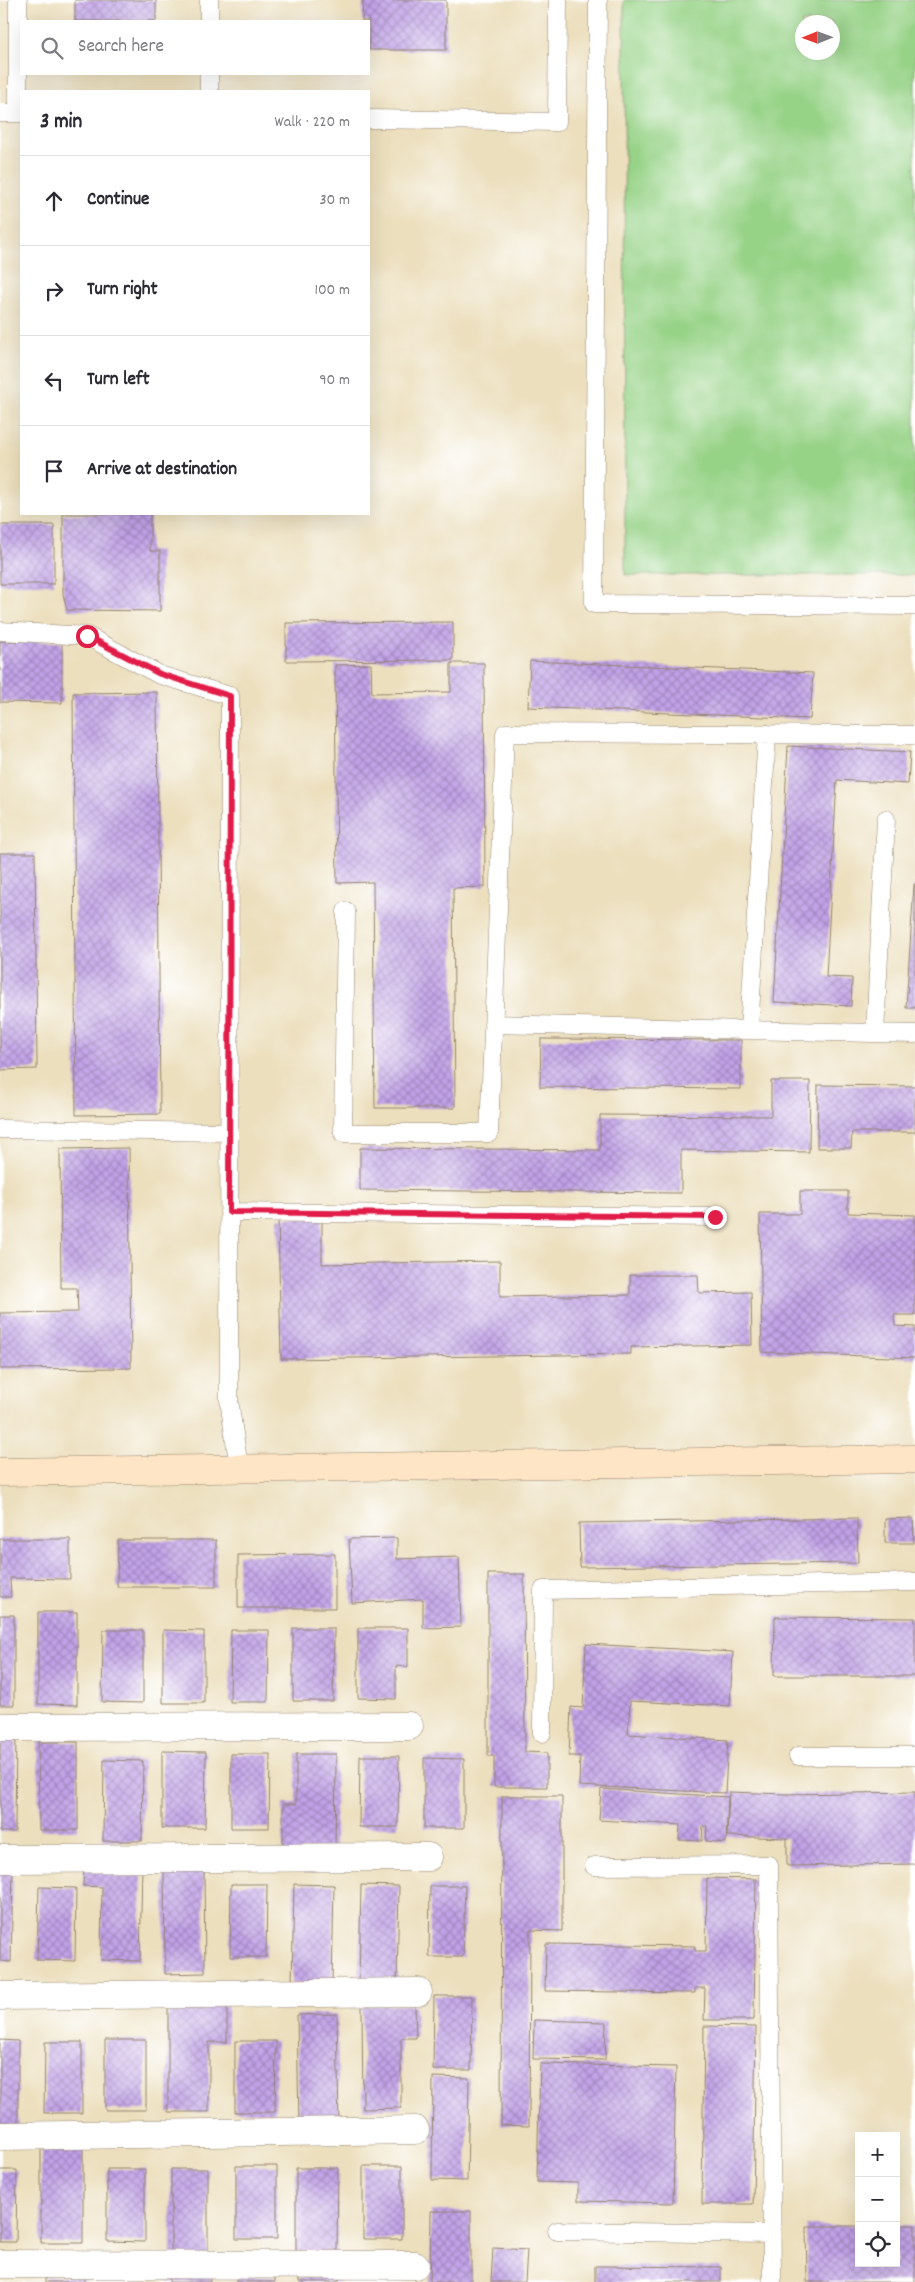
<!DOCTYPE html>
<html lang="en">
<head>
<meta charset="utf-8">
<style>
  :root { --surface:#fff; --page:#f7f7f7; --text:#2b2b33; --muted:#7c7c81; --line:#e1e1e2 }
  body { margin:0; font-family:Dekko,sans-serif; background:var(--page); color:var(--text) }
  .controls { position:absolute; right:15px; bottom:15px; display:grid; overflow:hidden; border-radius:0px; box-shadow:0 5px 20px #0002 }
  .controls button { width:45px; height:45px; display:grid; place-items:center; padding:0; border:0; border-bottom:1px solid var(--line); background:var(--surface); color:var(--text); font:25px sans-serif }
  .compass { position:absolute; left:795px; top:15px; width:45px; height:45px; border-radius:50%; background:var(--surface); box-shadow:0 5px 20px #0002; rotate:269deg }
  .stop { position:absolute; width:15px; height:15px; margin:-11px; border:4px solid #e11d48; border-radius:50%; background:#fff }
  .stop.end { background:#e11d48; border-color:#fff; box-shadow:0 1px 5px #0008 }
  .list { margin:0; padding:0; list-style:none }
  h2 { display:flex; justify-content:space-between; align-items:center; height:65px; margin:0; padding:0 20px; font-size:21px }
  h2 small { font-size:16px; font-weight:400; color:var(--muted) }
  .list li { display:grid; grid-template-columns:32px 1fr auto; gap:15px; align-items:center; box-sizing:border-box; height:90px; padding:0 20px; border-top:1px solid var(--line) }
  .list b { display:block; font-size:19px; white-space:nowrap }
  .list em { font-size:16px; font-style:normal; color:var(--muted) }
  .icon { flex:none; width:28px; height:28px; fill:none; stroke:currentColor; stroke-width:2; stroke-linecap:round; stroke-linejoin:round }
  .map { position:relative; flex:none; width:915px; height:2282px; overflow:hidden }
  .search { position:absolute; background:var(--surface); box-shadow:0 5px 20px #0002; left:20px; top:20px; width:350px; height:55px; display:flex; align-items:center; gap:12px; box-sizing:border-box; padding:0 18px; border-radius:0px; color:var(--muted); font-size:19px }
  .panel { position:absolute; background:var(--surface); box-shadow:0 5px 20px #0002; left:20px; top:90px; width:350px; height:425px; border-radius:0px }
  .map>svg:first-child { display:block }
  .garden { fill:#97d387; stroke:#697e52; fill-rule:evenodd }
  .building { fill:url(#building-cross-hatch) }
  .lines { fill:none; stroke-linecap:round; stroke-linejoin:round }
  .lane-casing { stroke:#94846e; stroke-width:19 }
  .street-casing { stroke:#94846e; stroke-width:29 }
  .secondary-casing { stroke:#94846e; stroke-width:29 }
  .lane { stroke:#fff; stroke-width:18 }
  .street { stroke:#fff; stroke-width:28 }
  .secondary { stroke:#fee5c5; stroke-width:28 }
  .route { stroke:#e11d48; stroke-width:6 }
</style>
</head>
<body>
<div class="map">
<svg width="915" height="2282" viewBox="0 0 915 2282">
  <defs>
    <pattern id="building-cross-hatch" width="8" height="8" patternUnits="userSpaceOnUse" patternTransform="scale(1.25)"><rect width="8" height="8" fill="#c1a2e8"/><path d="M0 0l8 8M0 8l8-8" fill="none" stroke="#9e84bb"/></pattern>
  </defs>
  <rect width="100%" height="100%" fill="#fff"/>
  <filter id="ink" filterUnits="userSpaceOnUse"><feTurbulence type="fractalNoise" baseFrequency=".02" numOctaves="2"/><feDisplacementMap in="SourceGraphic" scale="10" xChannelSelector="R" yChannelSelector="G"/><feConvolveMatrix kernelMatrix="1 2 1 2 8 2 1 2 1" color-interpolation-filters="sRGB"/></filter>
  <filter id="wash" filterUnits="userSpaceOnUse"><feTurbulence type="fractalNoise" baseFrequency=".0096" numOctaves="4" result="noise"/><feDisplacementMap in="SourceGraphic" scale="20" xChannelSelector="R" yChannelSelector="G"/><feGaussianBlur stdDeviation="1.12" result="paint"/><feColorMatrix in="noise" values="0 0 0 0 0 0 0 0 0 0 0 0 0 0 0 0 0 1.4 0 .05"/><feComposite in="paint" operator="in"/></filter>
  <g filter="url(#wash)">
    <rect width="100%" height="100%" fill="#ecdfbd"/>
    <path class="garden" d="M 624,0 L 915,0 L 915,575 L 625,575 ZM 802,22 L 832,22 L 832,52 L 802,52 Z"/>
    <g id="blocks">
      <path class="building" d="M 75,0 L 156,0 L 156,21 L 75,21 Z
        M 363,0 L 446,0 L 446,50 L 369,50 L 369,21 L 362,21 Z
        M 63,514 L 150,514 L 150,551 L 160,551 L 160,611 L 67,610 L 63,594 Z
        M 0,525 L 54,525 L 54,584 L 0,584 Z
        M 453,622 L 453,660 L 286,661 L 286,623 Z
        M 0,641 L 62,642 L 62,703 L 0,702 Z
        M 530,661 L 813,673 L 810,719 L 528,707 Z
        M 451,663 L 484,663 L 485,887 L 453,888 L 455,1108 L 375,1108 L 373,882 L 337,883 L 335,665 L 371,664 L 372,693 L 451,692 Z
        M 157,692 L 160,1114 L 76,1115 L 73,693 Z
        M 788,746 L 910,752 L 908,784 L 837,780 L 826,977 L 852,978 L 851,1006 L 774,1002 Z
        M 0,853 L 35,853 L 37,1069 L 0,1070 Z
        M 914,884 L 915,884 L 915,1008 L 906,1008 Z
        M 541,1039 L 741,1040 L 741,1089 L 540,1087 Z
        M 771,1081 L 810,1081 L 809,1152 L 681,1150 L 681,1193 L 360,1190 L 360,1148 L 600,1150 L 600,1115 L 771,1116 Z
        M 818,1085 L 915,1086 L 915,1132 L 852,1132 L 851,1148 L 817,1148 Z
        M 129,1148 L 131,1368 L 0,1369 L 0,1313 L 78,1312 L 77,1288 L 61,1288 L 60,1149 Z
        M 800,1191 L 848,1191 L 848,1213 L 915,1215 L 915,1315 L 894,1315 L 895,1326 L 915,1327 L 915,1358 L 762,1352 L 760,1214 L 800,1214 Z
        M 322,1217 L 322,1264 L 500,1261 L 500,1297 L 630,1295 L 630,1275 L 698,1275 L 699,1293 L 751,1292 L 752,1345 L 631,1347 L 631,1354 L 281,1359 L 278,1218 Z
        M 857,1518 L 858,1563 L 580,1567 L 579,1523 Z
        M 913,1518 L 914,1543 L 885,1543 L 885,1519 Z
        M 397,1538 L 397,1559 L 459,1557 L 461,1627 L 423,1628 L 423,1599 L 352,1603 L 349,1539 Z
        M 0,1539 L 70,1539 L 70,1579 L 10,1578 L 11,1597 L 0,1597 Z
        M 118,1540 L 216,1540 L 216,1587 L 117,1587 Z
        M 335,1554 L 335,1608 L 238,1608 L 238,1555 Z
        M 488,1574 L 524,1574 L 525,1752 L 547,1753 L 547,1787 L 494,1787 L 494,1756 L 488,1756 Z
        M 38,1612 L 77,1612 L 77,1705 L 38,1704 Z
        M 0,1615 L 14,1615 L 14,1705 L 0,1705 Z
        M 775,1617 L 915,1618 L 915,1676 L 774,1676 Z
        M 293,1628 L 334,1628 L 333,1701 L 293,1701 Z
        M 358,1628 L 408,1628 L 408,1667 L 396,1666 L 396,1699 L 358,1698 Z
        M 103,1630 L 143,1630 L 143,1703 L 102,1702 Z
        M 163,1630 L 204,1631 L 204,1703 L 163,1703 Z
        M 231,1630 L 269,1630 L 268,1702 L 230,1702 Z
        M 586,1644 L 733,1652 L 730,1706 L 630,1701 L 628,1734 L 728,1740 L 725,1793 L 579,1786 L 580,1756 L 569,1756 L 571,1707 L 583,1708 Z
        M 0,1733 L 16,1733 L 15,1832 L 0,1832 Z
        M 38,1742 L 78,1742 L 78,1830 L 39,1830 Z
        M 162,1751 L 206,1752 L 205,1828 L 162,1828 Z
        M 231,1754 L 270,1754 L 269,1828 L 231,1828 Z
        M 296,1754 L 336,1754 L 335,1853 L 283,1853 L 283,1804 L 296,1804 Z
        M 360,1756 L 399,1756 L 398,1827 L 359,1827 Z
        M 424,1758 L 464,1759 L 464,1828 L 424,1828 Z
        M 104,1760 L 143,1761 L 142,1841 L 103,1841 Z
        M 601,1789 L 728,1797 L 726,1843 L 706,1841 L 707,1826 L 703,1826 L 702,1841 L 679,1840 L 680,1825 L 599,1820 Z
        M 729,1792 L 786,1794 L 915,1792 L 915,1864 L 787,1866 L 787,1838 L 727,1836 Z
        M 502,1796 L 562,1796 L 562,1931 L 530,1930 L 529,2126 L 501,2125 Z
        M 84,1865 L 142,1866 L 140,1961 L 101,1960 L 102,1887 L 83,1886 Z
        M 0,1868 L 13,1868 L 11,1962 L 0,1961 Z
        M 164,1870 L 204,1870 L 205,1973 L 165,1974 Z
        M 707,1878 L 756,1879 L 754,2020 L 704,2020 L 705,1988 L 695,1988 L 695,1993 L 545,1991 L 546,1944 L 695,1946 L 695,1951 L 706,1951 Z
        M 231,1884 L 267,1884 L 266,1957 L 230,1957 Z
        M 294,1884 L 334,1885 L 332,1985 L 292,1984 Z
        M 361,1885 L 399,1886 L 397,1983 L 359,1982 Z
        M 430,1886 L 465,1886 L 463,1957 L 429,1957 Z
        M 39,1887 L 76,1888 L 75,1961 L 37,1960 Z
        M 434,1996 L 472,1996 L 471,2070 L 433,2070 Z
        M 362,2005 L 415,2005 L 416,2038 L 401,2038 L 401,2108 L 363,2109 Z
        M 168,2006 L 227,2006 L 227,2042 L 209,2042 L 209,2112 L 168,2112 Z
        M 337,2014 L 339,2125 L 299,2126 L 297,2015 Z
        M 534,2020 L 606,2022 L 605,2060 L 533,2059 Z
        M 704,2026 L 756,2027 L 753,2204 L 702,2204 Z
        M 0,2040 L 18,2041 L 18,2133 L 0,2133 Z
        M 105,2040 L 146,2040 L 146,2110 L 105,2110 Z
        M 235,2041 L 276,2041 L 275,2112 L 235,2112 Z
        M 45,2042 L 82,2042 L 82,2113 L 44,2113 Z
        M 540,2064 L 676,2067 L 673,2203 L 578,2201 L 578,2183 L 537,2182 Z
        M 433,2077 L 469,2078 L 467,2181 L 432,2180 Z
        M 41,2146 L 83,2146 L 83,2243 L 41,2243 Z
        M 236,2166 L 277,2166 L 277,2239 L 236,2239 Z
        M 363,2166 L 402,2166 L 402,2239 L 363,2239 Z
        M 296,2168 L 338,2168 L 337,2253 L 296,2253 Z
        M 107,2169 L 145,2169 L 145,2242 L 107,2241 Z
        M 171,2169 L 208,2169 L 208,2259 L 171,2258 Z
        M 0,2170 L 17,2170 L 16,2242 L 0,2242 Z
        M 431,2211 L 471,2211 L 471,2282 L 430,2282 Z
        M 896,2225 L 915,2225 L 915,2282 L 807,2282 L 806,2226 L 859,2226 L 859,2263 L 896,2263 Z
        M 493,2248 L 527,2250 L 525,2282 L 491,2282 Z
        M 595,2266 L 721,2267 L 721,2282 L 595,2282 Z
        M 210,2273 L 210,2282 L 169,2282 L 169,2274 Z
        M 45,2276 L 84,2277 L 84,2282 L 45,2282 Z
        M 236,2276 L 275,2277 L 275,2282 L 236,2282 Z
        M 299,2277 L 339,2277 L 339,2282 L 299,2282 Z"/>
    </g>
  </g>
  <g filter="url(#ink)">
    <use href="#blocks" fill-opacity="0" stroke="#94846e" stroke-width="1"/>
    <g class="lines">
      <defs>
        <path id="lane" d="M 209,0 L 209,21
          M 598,0 L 594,604 L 915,606
          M 209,74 L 209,91
          M 0,113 L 21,113
          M 18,113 L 18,0
          M 369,119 L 557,122 L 558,0
          M 0,631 L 87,636 L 160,675 L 230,696 L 229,1400 L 239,1468
          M 346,911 L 343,1133 L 489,1133 L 505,733 L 915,735
          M 493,1024 L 915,1034
          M 749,1030 L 767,734
          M 875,1033 L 886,819
          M 0,1129 L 229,1132
          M 229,1212 L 715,1217
          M 542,1733 L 543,1590 L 915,1582
          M 798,1756 L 915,1756
          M 594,1866 L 769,1865 L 772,2282
          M 557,2231 L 771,2234"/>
        <path id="street" d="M 0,1727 L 409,1726
          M 0,1859 L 428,1857
          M 0,1996 L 418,1992
          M 0,2136 L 415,2130
          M 0,2264 L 415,2265"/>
        <path id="secondary" d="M 0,1472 L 915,1459"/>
      </defs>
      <use href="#lane" class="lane-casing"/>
      <use href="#street" class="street-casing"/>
      <use href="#secondary" class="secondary-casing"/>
      <use href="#lane" class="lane"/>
      <use href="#street" class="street"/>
      <use href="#secondary" class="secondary"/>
    </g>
  </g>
  <g class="lines" filter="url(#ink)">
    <path class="route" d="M 87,636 L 160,674 L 230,696 L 229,1212 L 715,1217"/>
  </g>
</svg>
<div class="controls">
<button>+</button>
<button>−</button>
<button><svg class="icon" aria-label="locate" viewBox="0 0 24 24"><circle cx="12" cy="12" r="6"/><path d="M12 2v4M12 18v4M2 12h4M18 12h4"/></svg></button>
</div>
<svg class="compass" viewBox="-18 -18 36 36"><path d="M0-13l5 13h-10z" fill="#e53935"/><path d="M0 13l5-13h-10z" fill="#7c7c81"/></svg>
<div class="stop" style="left:87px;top:636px"></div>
<div class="stop end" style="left:715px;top:1217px"></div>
<div class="search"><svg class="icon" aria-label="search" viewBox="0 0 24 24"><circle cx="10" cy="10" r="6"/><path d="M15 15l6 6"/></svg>Search here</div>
<section class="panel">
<h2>3 min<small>Walk · 220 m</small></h2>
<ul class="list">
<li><svg class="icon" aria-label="ahead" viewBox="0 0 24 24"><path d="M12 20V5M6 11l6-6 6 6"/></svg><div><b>Continue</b></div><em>30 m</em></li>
<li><svg class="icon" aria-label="right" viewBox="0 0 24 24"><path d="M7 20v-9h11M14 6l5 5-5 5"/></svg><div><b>Turn right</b></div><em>100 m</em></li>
<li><svg class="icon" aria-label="left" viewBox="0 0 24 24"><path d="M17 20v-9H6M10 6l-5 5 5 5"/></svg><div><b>Turn left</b></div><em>90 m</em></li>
<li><svg class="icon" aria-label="arrive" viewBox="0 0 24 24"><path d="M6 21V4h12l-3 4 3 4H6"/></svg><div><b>Arrive at destination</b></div></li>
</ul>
</section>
</div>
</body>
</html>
